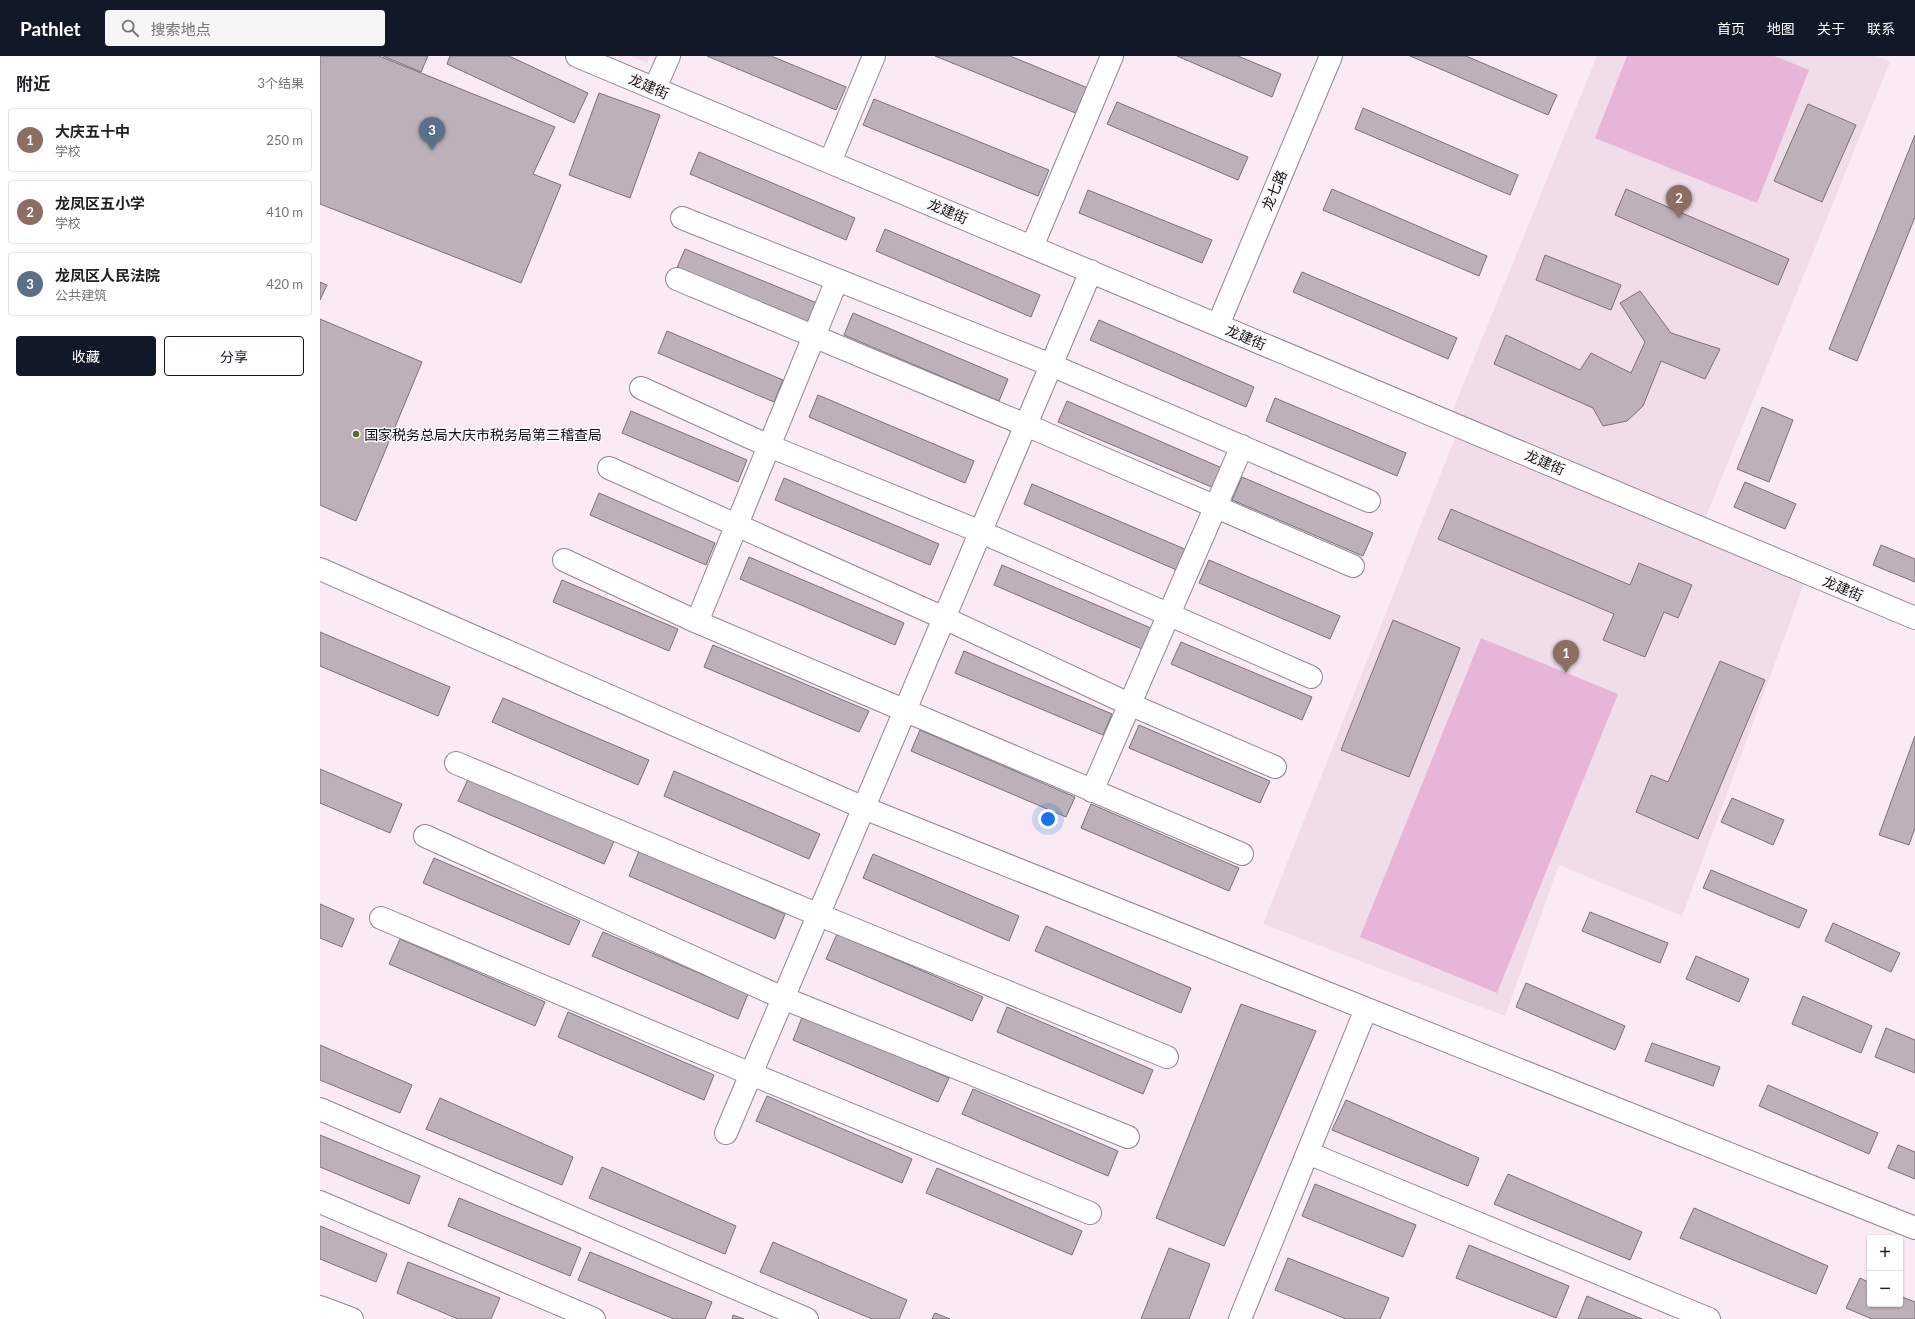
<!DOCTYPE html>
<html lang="zh">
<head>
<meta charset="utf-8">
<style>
  :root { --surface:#fff; --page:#f6f6f6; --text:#202124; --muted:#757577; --line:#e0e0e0; --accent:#111827 }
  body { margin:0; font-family:Lato,"Noto Sans SC",sans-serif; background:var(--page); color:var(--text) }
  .controls { position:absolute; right:12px; bottom:12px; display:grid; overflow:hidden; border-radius:4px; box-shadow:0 1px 3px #0004 }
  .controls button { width:36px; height:36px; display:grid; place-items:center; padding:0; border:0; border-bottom:1px solid var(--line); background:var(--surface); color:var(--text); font:20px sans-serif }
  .you { position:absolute; left:728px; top:763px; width:14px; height:14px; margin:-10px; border:3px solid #fff; border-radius:50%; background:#1a73e8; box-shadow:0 0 0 6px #1a73e833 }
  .badge { display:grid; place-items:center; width:26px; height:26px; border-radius:50%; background:var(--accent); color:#fff; font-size:13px; font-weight:700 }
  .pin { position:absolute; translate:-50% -33px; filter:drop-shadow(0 1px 2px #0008) }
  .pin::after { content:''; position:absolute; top:21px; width:14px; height:12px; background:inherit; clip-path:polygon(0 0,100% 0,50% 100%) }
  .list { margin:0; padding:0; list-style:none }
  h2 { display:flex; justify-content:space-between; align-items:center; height:52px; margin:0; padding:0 16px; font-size:17px }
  h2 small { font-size:13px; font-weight:400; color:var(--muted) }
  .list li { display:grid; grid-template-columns:26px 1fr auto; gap:12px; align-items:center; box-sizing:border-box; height:64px; margin:0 8px 8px; padding:0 8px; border:1px solid var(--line); border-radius:4px }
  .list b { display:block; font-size:15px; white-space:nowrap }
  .list p { margin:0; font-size:13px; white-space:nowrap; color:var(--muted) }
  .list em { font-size:13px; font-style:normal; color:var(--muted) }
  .actions { display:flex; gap:8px; padding:12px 16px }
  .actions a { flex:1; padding:9px 0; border:1px solid var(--accent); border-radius:4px; text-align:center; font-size:14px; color:var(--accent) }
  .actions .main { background:var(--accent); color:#fff }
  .icon { flex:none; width:22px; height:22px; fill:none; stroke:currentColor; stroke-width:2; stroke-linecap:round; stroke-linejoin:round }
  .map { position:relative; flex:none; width:1595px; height:1263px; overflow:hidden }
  header { display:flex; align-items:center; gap:24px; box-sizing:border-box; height:56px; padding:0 20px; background:var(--accent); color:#fff }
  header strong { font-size:19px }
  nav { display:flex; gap:22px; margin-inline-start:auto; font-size:14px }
  .search { width:280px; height:36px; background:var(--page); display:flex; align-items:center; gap:10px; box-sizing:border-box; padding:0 14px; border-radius:4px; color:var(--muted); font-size:15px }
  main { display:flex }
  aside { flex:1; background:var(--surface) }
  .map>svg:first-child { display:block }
  .built { fill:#f1dcea }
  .green { fill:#e7b5d8 }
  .building { fill:#bdb0b9; stroke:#7c7078 }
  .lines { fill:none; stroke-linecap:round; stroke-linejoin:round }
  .minor-casing { stroke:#93868f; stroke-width:24 }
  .minor { stroke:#fff; stroke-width:22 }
  .poi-dot { fill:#557125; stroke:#fefbfd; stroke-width:1.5 }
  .labels { text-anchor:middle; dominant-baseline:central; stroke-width:3; stroke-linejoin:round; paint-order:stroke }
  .street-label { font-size:14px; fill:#130f12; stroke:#fefbfd }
  .poi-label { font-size:14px; fill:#130f12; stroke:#fefbfd; text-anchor:start }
</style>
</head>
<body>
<header>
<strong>Pathlet</strong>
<div class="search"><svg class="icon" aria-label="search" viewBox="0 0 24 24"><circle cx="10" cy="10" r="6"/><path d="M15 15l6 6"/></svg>搜索地点</div>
<nav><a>首页</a><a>地图</a><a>关于</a><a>联系</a></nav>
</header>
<main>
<aside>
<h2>附近<small>3个结果</small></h2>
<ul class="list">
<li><span class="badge" style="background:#8d6e63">1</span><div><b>大庆五十中</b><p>学校</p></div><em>250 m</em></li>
<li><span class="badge" style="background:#8d6e63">2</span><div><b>龙凤区五小学</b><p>学校</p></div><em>410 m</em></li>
<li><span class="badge" style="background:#5c6f8a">3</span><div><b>龙凤区人民法院</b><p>公共建筑</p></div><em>420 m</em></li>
</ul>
<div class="actions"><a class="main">收藏</a><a>分享</a></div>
</aside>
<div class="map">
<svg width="1595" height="1263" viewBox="0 0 1595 1263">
  <rect width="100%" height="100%" fill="#f9eaf4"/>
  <path class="built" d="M 311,0 L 330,0 L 327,7 Z
    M 1277,0 L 1556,0 L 1570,6 L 1383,468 L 1129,364 Z
    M 1135,382 L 1485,525 L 1362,860 L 1239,809 L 1185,960 L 943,868 Z"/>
  <path class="green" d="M 1307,0 L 1454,0 L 1489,14 L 1437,147 L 1275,82 Z
    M 1161,582 L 1298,638 L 1177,937 L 1040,881 Z"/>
  <path class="building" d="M 0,0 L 59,0 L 235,71 L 213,118 L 241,129 L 201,227 L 0,148 Z
    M 63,0 L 108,0 L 101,16 Z
    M 130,0 L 189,0 L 268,37 L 254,67 L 127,8 Z
    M 387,0 L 451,0 L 526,31 L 516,54 Z
    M 615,0 L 690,0 L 768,32 L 758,58 Z
    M 857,0 L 918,0 L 961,18 L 952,41 Z
    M 1090,0 L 1146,0 L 1237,39 L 1228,59 Z
    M 279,37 L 340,59 L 310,142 L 249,119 Z
    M 554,43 L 729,114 L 718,140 L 543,69 Z
    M 797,46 L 928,101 L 918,124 L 787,68 Z
    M 1488,48 L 1536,69 L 1502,146 L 1454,125 Z
    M 1043,52 L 1198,119 L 1190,139 L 1035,73 Z
    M 1595,79 L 1595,161 L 1537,305 L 1509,293 Z
    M 379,96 L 535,162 L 526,184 L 370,118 Z
    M 1012,133 L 1167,200 L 1159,220 L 1003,154 Z
    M 1306,133 L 1469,203 L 1458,229 L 1295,159 Z
    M 768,134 L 892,184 L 882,207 L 759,157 Z
    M 565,173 L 720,239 L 711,261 L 556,195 Z
    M 365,193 L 497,247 L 489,268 L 356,214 Z
    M 1225,199 L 1301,229 L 1291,254 L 1216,224 Z
    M 982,216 L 1137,282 L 1128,303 L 973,236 Z
    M 0,226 L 7,229 L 0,244 Z
    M 1320,235 L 1351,277 L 1400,293 L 1385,323 L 1341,305 L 1323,350 L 1307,365 L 1283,370 L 1273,352 L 1174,308 L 1186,279 L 1260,314 L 1271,297 L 1311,317 L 1325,286 L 1300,247 Z
    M 533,257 L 688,323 L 679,345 L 524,279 Z
    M 0,263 L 102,306 L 36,465 L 0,449 Z
    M 779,264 L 934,331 L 926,351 L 770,284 Z
    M 347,275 L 463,324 L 454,346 L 338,297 Z
    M 498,339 L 654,405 L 645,427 L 489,361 Z
    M 955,342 L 1086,397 L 1077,420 L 946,365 Z
    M 747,345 L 902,412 L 894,432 L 738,366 Z
    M 1442,351 L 1473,364 L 1449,426 L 1417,413 Z
    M 311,355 L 427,404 L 418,426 L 302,377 Z
    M 922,421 L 1053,477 L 1043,500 L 912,444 Z
    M 464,422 L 619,488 L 610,509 L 455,444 Z
    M 1425,426 L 1476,448 L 1465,473 L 1414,451 Z
    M 712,428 L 867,494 L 859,515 L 704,448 Z
    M 279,437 L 395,487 L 386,509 L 270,459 Z
    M 1131,453 L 1310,529 L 1319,507 L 1372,529 L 1358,562 L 1344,556 L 1325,601 L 1283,584 L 1294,558 L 1118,483 Z
    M 1561,489 L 1595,503 L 1595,526 L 1553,509 Z
    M 429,501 L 584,567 L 575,589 L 420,523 Z
    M 889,504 L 1020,560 L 1010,583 L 879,527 Z
    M 682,509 L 838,575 L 829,596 L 674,529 Z
    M 242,524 L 358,573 L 349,595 L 233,546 Z
    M 1073,564 L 1140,592 L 1089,721 L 1021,694 Z
    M 0,576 L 130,631 L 118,660 L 0,610 Z
    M 861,586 L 992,641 L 982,664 L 851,608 Z
    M 393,589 L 549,655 L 539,676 L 384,611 Z
    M 644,595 L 792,658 L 783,679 L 635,617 Z
    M 1400,605 L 1445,624 L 1378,783 L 1316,756 L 1331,719 L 1348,726 Z
    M 183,642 L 329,704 L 318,729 L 172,666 Z
    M 819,669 L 950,725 L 940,747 L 809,692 Z
    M 600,674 L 755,741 L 746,761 L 591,695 Z
    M 1595,680 L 1595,772 L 1589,789 L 1559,779 Z
    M 0,713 L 82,748 L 70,777 L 0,747 Z
    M 354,715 L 500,778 L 489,803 L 344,740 Z
    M 149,721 L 295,783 L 284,808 L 138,745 Z
    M 1412,742 L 1464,764 L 1453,789 L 1401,766 Z
    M 771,748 L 919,812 L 909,835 L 761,772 Z
    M 319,795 L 465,858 L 455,883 L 309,820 Z
    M 553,798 L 699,860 L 689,885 L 543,822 Z
    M 114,802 L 260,865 L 249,889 L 103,827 Z
    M 1391,814 L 1487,854 L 1479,872 L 1383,832 Z
    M 0,848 L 34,863 L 22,891 L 0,882 Z
    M 1270,856 L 1348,887 L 1340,907 L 1262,875 Z
    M 1513,867 L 1580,897 L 1571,916 L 1505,885 Z
    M 726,870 L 871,932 L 861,957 L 715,895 Z
    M 283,876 L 428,938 L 418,963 L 272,900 Z
    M 517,878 L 663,941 L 652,965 L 506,903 Z
    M 80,883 L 225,946 L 215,970 L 69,908 Z
    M 1376,900 L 1429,923 L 1419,946 L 1366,923 Z
    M 1206,927 L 1305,970 L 1295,994 L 1196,951 Z
    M 1483,940 L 1552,970 L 1541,997 L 1472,968 Z
    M 921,948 L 996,975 L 904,1190 L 836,1162 Z
    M 687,951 L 833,1014 L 823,1038 L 677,976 Z
    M 248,956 L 394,1019 L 384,1044 L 238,981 Z
    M 483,959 L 629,1022 L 618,1046 L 473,984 Z
    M 1566,972 L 1595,984 L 1595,1017 L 1555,1001 Z
    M 1332,987 L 1400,1011 L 1393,1030 L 1325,1005 Z
    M 0,989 L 92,1029 L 80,1057 L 0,1024 Z
    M 1448,1029 L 1558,1077 L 1549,1098 L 1439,1050 Z
    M 653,1033 L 798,1095 L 788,1120 L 642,1058 Z
    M 447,1040 L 592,1103 L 582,1127 L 436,1065 Z
    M 120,1042 L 253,1101 L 242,1129 L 106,1073 Z
    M 1026,1044 L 1159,1102 L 1148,1130 L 1012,1074 Z
    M 0,1079 L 100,1120 L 89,1148 L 0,1111 Z
    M 1578,1089 L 1595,1096 L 1595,1123 L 1568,1112 Z
    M 282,1111 L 416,1170 L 405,1198 L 269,1142 Z
    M 617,1112 L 762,1175 L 752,1199 L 606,1137 Z
    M 1188,1118 L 1322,1176 L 1310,1204 L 1174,1148 Z
    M 995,1128 L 1096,1169 L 1083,1201 L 982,1160 Z
    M 139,1142 L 261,1192 L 250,1220 L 128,1170 Z
    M 1374,1152 L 1508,1210 L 1496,1238 L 1360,1182 Z
    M 0,1170 L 67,1198 L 56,1226 L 0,1203 Z
    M 453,1186 L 587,1244 L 579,1263 L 552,1263 L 440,1216 Z
    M 1149,1189 L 1249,1230 L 1236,1262 L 1136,1222 Z
    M 849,1192 L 890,1208 L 869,1263 L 821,1263 Z
    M 270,1196 L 392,1246 L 385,1263 L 354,1263 L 258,1224 Z
    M 968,1202 L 1069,1242 L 1060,1263 L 1026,1263 L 955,1234 Z
    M 88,1206 L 180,1242 L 171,1263 L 138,1263 L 77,1237 Z
    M 1540,1222 L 1550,1227 L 1550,1248 L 1580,1248 L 1580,1240 L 1595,1246 L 1595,1263 L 1552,1263 L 1526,1252 Z
    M 1267,1240 L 1322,1263 L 1258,1263 Z
    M 615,1257 L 630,1263 L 612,1263 Z
    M 413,1259 L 424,1263 L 412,1263 Z"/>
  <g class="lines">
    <defs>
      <path id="minor" d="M 257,0 L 1595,562
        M 335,32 L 349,0
        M 510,106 L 554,0
        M 362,162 L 731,309 L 1049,445
        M 712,191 L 792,0
        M 357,223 L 706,369 L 1033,510
        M 898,269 L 1011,0
        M 321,332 L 449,390 L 661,476 L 991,621
        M 289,412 L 624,562 L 809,648 L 955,711
        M 244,504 L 377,566 L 922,798
        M 0,513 L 544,752 L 1595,1172
        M 377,566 L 517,224
        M 136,707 L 499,859 L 847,1001
        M 772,735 L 922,390
        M 105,780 L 463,942 L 808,1081
        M 61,862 L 431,1018 L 770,1157
        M 0,1053 L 487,1263
        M 406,1077 L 771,215
        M 988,1097 L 1389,1263
        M 0,1146 L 274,1263
        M 0,1251 L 32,1263
        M 920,1263 L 1046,953"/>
    </defs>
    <use href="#minor" class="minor-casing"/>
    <use href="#minor" class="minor"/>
  </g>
  <circle class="poi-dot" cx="36" cy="378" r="4"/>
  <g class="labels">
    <g class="street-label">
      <text transform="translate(329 30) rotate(23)">龙建街</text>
      <text transform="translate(954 134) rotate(-67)">龙七路</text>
      <text transform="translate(628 155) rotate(23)">龙建街</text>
      <text transform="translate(926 281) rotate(23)">龙建街</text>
      <text transform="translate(1225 406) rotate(23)">龙建街</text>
      <text transform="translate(1523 532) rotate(23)">龙建街</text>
    </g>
    <g class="poi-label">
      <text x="44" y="378">国家税务总局大庆市税务局第三稽查局</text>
    </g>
  </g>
</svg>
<div class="controls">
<button>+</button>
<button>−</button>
</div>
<div class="you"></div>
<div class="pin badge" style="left:1246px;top:617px;background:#8d6e63">1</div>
<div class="pin badge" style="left:1359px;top:162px;background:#8d6e63">2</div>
<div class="pin badge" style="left:112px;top:94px;background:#5c6f8a">3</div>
</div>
</main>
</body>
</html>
